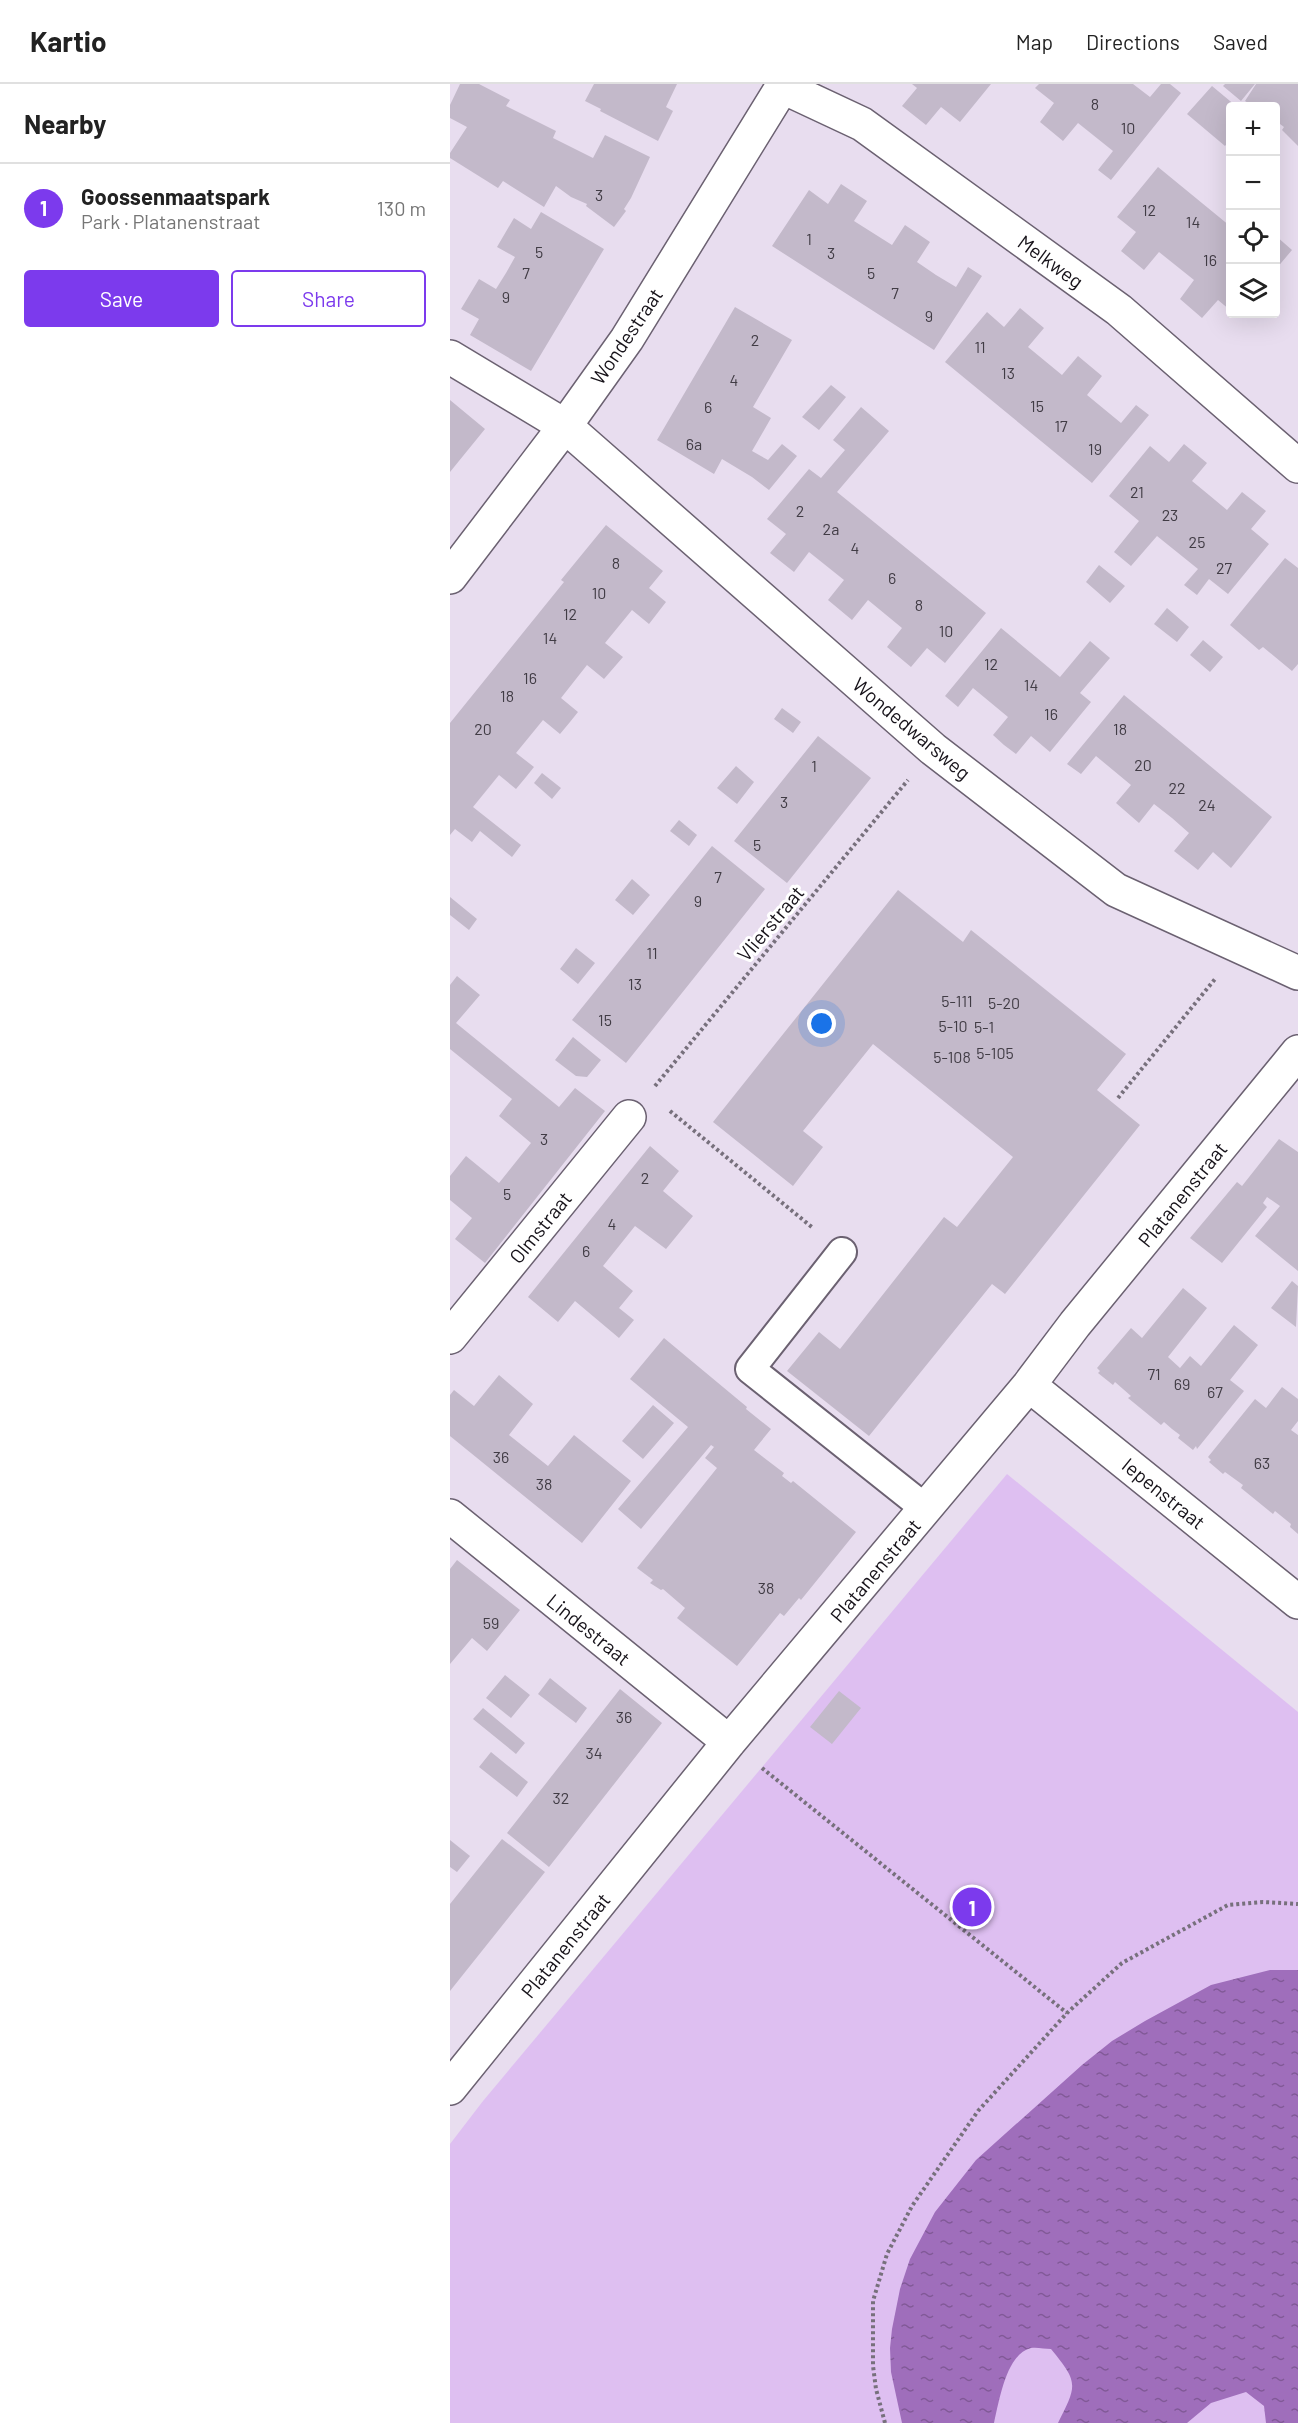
<!DOCTYPE html>
<html lang="en">
<head>
<meta charset="utf-8">
<style>
  :root { --surface:#fff; --page:#f2f2f2; --text:#222; --muted:#767676; --line:#e0e0e0; --accent:#7c3aed }
  body { margin:0; font-family:Barlow,sans-serif; background:var(--page); color:var(--text) }
  .controls { position:absolute; right:18px; top:18px; display:grid; overflow:hidden; border-radius:6px; box-shadow:0 6px 24px #0002 }
  .controls button { width:54px; height:54px; display:grid; place-items:center; padding:0; border:0; border-bottom:2px solid var(--line); background:var(--surface); color:var(--text); font:30px sans-serif }
  .you { position:absolute; left:372px; top:940px; width:21px; height:21px; margin:-15px; border:4px solid #fff; border-radius:50%; background:#1a73e8; box-shadow:0 0 0 9px #1a73e833 }
  .badge { display:grid; place-items:center; width:39px; height:39px; border-radius:50%; background:var(--accent); color:#fff; font-size:20px; font-weight:700 }
  .pin { position:absolute; translate:-50% -50%; border:3px solid #fff; box-shadow:0 2px 6px #0006 }
  .list { margin:0; padding:0; list-style:none }
  h2 { display:flex; justify-content:space-between; align-items:center; height:78px; margin:0; padding:0 24px; font-size:26px }
  h2 small { font-size:20px; font-weight:400; color:var(--muted) }
  .list li { display:grid; grid-template-columns:39px 1fr auto; gap:18px; align-items:center; box-sizing:border-box; height:90px; padding:0 24px; border-top:2px solid var(--line) }
  .list b { display:block; font-size:22px; white-space:nowrap }
  .list p { margin:0; font-size:20px; white-space:nowrap; color:var(--muted) }
  .list em { font-size:20px; font-style:normal; color:var(--muted) }
  .actions { display:flex; gap:12px; padding:18px 24px }
  .actions a { flex:1; padding:14px 0; border:2px solid var(--accent); border-radius:6px; text-align:center; font-size:21px; color:var(--accent) }
  .actions .main { background:var(--accent); color:#fff }
  .icon { flex:none; width:33px; height:33px; fill:none; stroke:currentColor; stroke-width:2; stroke-linecap:round; stroke-linejoin:round }
  .map { position:relative; flex:none; width:848px; height:2339px; overflow:hidden }
  header { display:flex; align-items:center; gap:36px; box-sizing:border-box; height:84px; padding:0 30px; background:var(--surface); border-bottom:2px solid var(--line) }
  header strong { font-size:28px }
  nav { display:flex; gap:33px; margin-inline-start:auto; font-size:21px }
  main { display:flex }
  aside { flex:1; background:var(--surface) }
  .map>svg:first-child { display:block }
  .park { fill:#debff1 }
  .water { fill:url(#water-ripples) }
  .building { fill:#c3b9ca }
  .lines { fill:none; stroke-linecap:round; stroke-linejoin:round }
  .service-casing { stroke:#6b6171; stroke-width:32 }
  .minor-casing { stroke:#6b6171; stroke-width:36 }
  .path { stroke:#77707c; stroke-width:4; stroke-dasharray:3 3; stroke-linecap:butt }
  .service { stroke:#fff; stroke-width:28 }
  .minor { stroke:#fff; stroke-width:33 }
  .labels { text-anchor:middle; dominant-baseline:central; stroke-width:6; stroke-linejoin:round; paint-order:stroke }
  .number-label { font-size:16px; fill:#413c45 }
  .street-label { font-size:20px; fill:#161219; stroke:#fff }
</style>
</head>
<body>
<header>
<strong>Kartio</strong>
<nav><a>Map</a><a>Directions</a><a>Saved</a></nav>
</header>
<main>
<aside>
<h2>Nearby<small></small></h2>
<ul class="list">
<li><span class="badge">1</span><div><b>Goossenmaatspark</b><p>Park · Platanenstraat</p></div><em>130 m</em></li>
</ul>
<div class="actions"><a class="main">Save</a><a>Share</a></div>
</aside>
<div class="map">
<svg width="848" height="2339" viewBox="0 0 848 2339">
  <defs>
    <pattern id="water-ripples" width="26" height="14" patternUnits="userSpaceOnUse" patternTransform="scale(1.5)"><rect width="26" height="14" fill="#9f6ebb"/><path d="M2 4q2-2 4 0t4 0M15 11q2-2 4 0t4 0" fill="none" stroke="#815997"/></pattern>
  </defs>
  <rect width="100%" height="100%" fill="#e8ddef"/>
  <path class="park" d="M 557,1390 L 848,1628 L 848,2339 L 0,2339 L 0,2060 L 33,2017 Z"/>
  <path class="water" d="M 820,1886 L 848,1886 L 848,2339 L 816,2339 L 814,2322 L 796,2308 L 761,2319 L 737,2339 L 608,2339 C 627,2301 629,2299 601,2265 C 595,2265 587,2263 581,2264 C 556,2270 549,2318 544,2339 L 452,2339 L 441,2288 L 440,2264 L 442,2245 L 450,2205 L 460,2175 L 485,2128 L 526,2076 L 632,1981 L 662,1957 L 695,1937 L 761,1901 Z"/>
  <path class="building" d="M 10,0 L 29,0 L 60,16 L 56,22 L 106,47 L 103,54 L 143,74 L 155,51 L 200,73 L 181,114 L 174,125 L 176,127 L 164,143 L 136,122 L 137,120 L 121,113 L 106,102 L 94,123 L 53,97 L 48,104 L 0,74 L 0,69 L 17,43 L 0,34 L 0,21 Z
    M 144,0 L 227,0 L 216,23 L 223,27 L 208,57 L 150,27 L 151,25 L 135,17 Z
    M 462,0 L 541,0 L 510,38 L 491,23 L 476,41 L 452,22 L 467,4 Z
    M 589,0 L 683,0 L 700,13 L 711,0 L 720,0 L 731,9 L 661,96 L 648,86 L 663,67 L 628,39 L 613,57 L 590,38 L 604,19 L 585,4 Z
    M 775,0 L 805,0 L 791,17 L 773,2 Z
    M 806,0 L 848,0 L 848,62 L 832,46 L 834,43 L 826,37 L 826,22 L 803,22 L 795,17 Z
    M 762,2 L 786,22 L 780,22 L 780,56 L 775,62 L 737,30 Z
    M 708,83 L 780,142 L 780,226 L 768,216 L 752,234 L 730,215 L 744,196 L 709,168 L 694,186 L 671,167 L 686,148 L 667,133 Z
    M 391,100 L 417,117 L 404,137 L 442,161 L 455,141 L 480,158 L 467,178 L 486,191 L 506,203 L 518,183 L 532,192 L 484,266 L 322,162 L 359,106 L 378,120 Z
    M 91,128 L 154,165 L 81,287 L 20,251 L 29,235 L 11,225 L 29,195 L 46,205 L 56,189 L 65,173 L 47,163 L 64,134 L 81,145 Z
    M 826,152 L 842,166 L 826,185 Z
    M 285,223 L 342,256 L 303,323 L 321,334 L 302,367 L 318,376 L 332,360 L 347,372 L 319,406 L 302,393 L 272,375 L 264,390 L 207,356 Z
    M 570,224 L 594,244 L 578,263 L 612,291 L 628,272 L 652,292 L 637,311 L 671,339 L 686,321 L 699,331 L 642,399 L 495,278 L 537,228 L 554,243 Z
    M 381,301 L 396,313 L 369,346 L 352,333 Z
    M 0,316 L 35,345 L 0,388 Z
    M 411,323 L 439,347 L 387,408 L 536,529 L 495,579 L 477,564 L 461,583 L 437,563 L 452,544 L 418,516 L 402,536 L 378,516 L 394,496 L 359,468 L 344,488 L 320,469 L 336,450 L 317,435 L 359,385 L 371,394 L 395,366 L 383,356 Z
    M 734,360 L 757,379 L 742,397 L 759,411 L 777,426 L 792,408 L 816,427 L 801,445 L 819,460 L 778,510 L 759,495 L 747,511 L 734,501 L 748,485 L 707,452 L 681,482 L 664,468 L 689,437 L 659,412 L 700,362 L 719,378 Z
    M 156,441 L 213,487 L 199,504 L 216,518 L 199,540 L 182,526 L 155,559 L 173,573 L 154,595 L 137,581 L 111,614 L 128,628 L 120,638 L 110,650 L 93,636 L 66,669 L 84,683 L 76,693 L 66,705 L 49,691 L 23,723 L 71,761 L 62,773 L 30,747 L 22,758 L 5,745 L 0,751 L 0,639 L 114,498 L 111,496 Z
    M 835,474 L 848,484 L 848,580 L 842,587 L 813,563 L 809,566 L 780,541 Z
    M 649,481 L 675,502 L 660,519 L 636,498 Z
    M 717,524 L 739,543 L 727,558 L 704,540 Z
    M 551,544 L 610,593 L 640,557 L 660,574 L 630,609 L 641,618 L 600,668 L 581,652 L 566,670 L 554,661 L 543,651 L 558,633 L 523,604 L 508,623 L 495,612 Z
    M 753,556 L 773,573 L 760,588 L 740,571 Z
    M 674,611 L 822,733 L 781,784 L 763,768 L 748,786 L 724,767 L 739,749 L 722,734 L 704,720 L 689,739 L 666,719 L 681,701 L 646,672 L 631,690 L 617,680 Z
    M 332,624 L 351,638 L 343,649 L 324,635 Z
    M 368,652 L 421,694 L 337,799 L 284,757 Z
    M 286,682 L 304,698 L 287,720 L 267,704 Z
    M 92,689 L 111,704 L 102,715 L 84,699 Z
    M 229,736 L 247,751 L 239,762 L 220,747 Z
    M 262,762 L 315,805 L 176,979 L 122,936 Z
    M 182,795 L 200,811 L 183,831 L 165,816 Z
    M 448,806 L 513,858 L 521,846 L 676,970 L 647,1006 L 690,1041 L 555,1210 L 542,1200 L 419,1352 L 337,1287 L 369,1248 L 390,1265 L 494,1133 L 507,1143 L 563,1073 L 423,960 L 353,1047 L 373,1063 L 343,1102 L 263,1038 Z
    M 0,813 L 27,835 L 19,846 L 0,831 Z
    M 126,864 L 145,879 L 128,900 L 110,885 Z
    M 7,892 L 30,911 L 6,939 L 109,1023 L 125,1004 L 155,1027 L 35,1179 L 5,1155 L 22,1134 L 0,1116 L 0,1092 L 16,1072 L 49,1099 L 81,1059 L 49,1032 L 62,1015 L 0,965 L 0,901 Z
    M 123,953 L 151,976 L 137,993 L 126,992 L 105,976 Z
    M 829,1055 L 848,1068 L 848,1187 L 805,1152 L 830,1122 L 817,1113 L 813,1119 L 817,1123 L 772,1179 L 740,1154 L 787,1098 L 792,1102 Z
    M 200,1062 L 229,1087 L 213,1107 L 243,1132 L 216,1165 L 185,1142 L 153,1182 L 183,1207 L 169,1224 L 184,1236 L 169,1254 L 125,1217 L 108,1238 L 78,1213 Z
    M 842,1197 L 848,1202 L 846,1243 L 821,1224 Z
    M 733,1204 L 757,1224 L 718,1273 L 730,1284 L 740,1272 L 751,1282 L 784,1241 L 808,1261 L 780,1296 L 794,1307 L 747,1365 L 746,1362 L 743,1366 L 728,1354 L 730,1351 L 722,1345 L 714,1338 L 711,1341 L 678,1314 L 681,1312 L 665,1298 L 663,1301 L 648,1289 L 650,1287 L 647,1284 L 681,1244 L 692,1254 Z
    M 214,1254 L 297,1323 L 296,1325 L 321,1345 L 304,1366 L 334,1389 L 332,1392 L 341,1399 L 343,1397 L 406,1448 L 351,1516 L 349,1514 L 334,1532 L 330,1529 L 287,1582 L 227,1534 L 235,1524 L 213,1505 L 211,1506 L 200,1499 L 203,1496 L 187,1484 L 267,1384 L 255,1374 L 264,1363 L 261,1361 L 191,1445 L 168,1425 L 238,1343 L 180,1295 Z
    M 49,1291 L 83,1320 L 59,1351 L 98,1382 L 124,1351 L 181,1397 L 132,1459 L 0,1352 L 0,1311 L 4,1306 L 24,1322 Z
    M 832,1303 L 848,1315 L 848,1337 L 841,1346 L 848,1351 L 848,1450 L 840,1443 L 841,1440 L 825,1427 L 823,1430 L 791,1404 L 793,1401 L 775,1388 L 773,1390 L 759,1378 L 761,1376 L 758,1373 L 805,1315 L 816,1324 Z
    M 203,1321 L 224,1339 L 193,1375 L 172,1357 Z
    M 7,1476 L 70,1526 L 37,1567 L 22,1554 L 0,1580 L 0,1485 Z
    M 55,1591 L 80,1611 L 61,1634 L 36,1614 Z
    M 100,1594 L 137,1624 L 126,1639 L 88,1610 Z
    M 170,1605 L 212,1639 L 99,1783 L 57,1749 Z
    M 389,1607 L 411,1624 L 382,1660 L 360,1643 Z
    M 33,1624 L 75,1659 L 66,1670 L 23,1635 Z
    M 41,1668 L 78,1698 L 67,1713 L 29,1683 Z
    M 52,1755 L 95,1788 L 0,1907 L 0,1820 Z
    M 0,1756 L 20,1772 L 7,1788 L 0,1783 Z"/>
  <g class="lines">
    <defs>
      <path id="service" d="M 392,1168 L 300,1285 L 476,1425"/>
      <path id="minor" d="M 333,3 L 412,40 L 669,226 L 848,382
        M 0,273 L 115,342 L 483,665 L 666,806 L 848,889
        M 0,493 L 115,342 L 177,255 L 334,0
        M 0,1253 L 179,1033
        M 579,1301 L 848,1518
        M 0,1432 L 279,1658
        M 0,2004 L 279,1658 L 579,1301 L 625,1240 L 848,968"/>
    </defs>
    <use href="#service" class="service-casing"/>
    <use href="#minor" class="minor-casing"/>
    <path class="path" d="M 205,1002 L 458,696
      M 668,1014 L 765,895
      M 220,1027 L 363,1144
      M 312,1684 L 617,1929
      M 435,2339 L 426,2305 L 423,2282 L 423,2217 L 437,2170 L 462,2122 L 528,2027 L 617,1929 L 672,1879 L 778,1821 L 813,1818 L 848,1820"/>
    <use href="#service" class="service"/>
    <use href="#minor" class="minor"/>
  </g>
  <g class="labels">
    <g class="number-label">
      <text x="645" y="19">8</text>
      <text x="678" y="43">10</text>
      <text x="149" y="110">3</text>
      <text x="699" y="125">12</text>
      <text x="743" y="137">14</text>
      <text x="359" y="154">1</text>
      <text x="89" y="167">5</text>
      <text x="381" y="168">3</text>
      <text x="760" y="175">16</text>
      <text x="76" y="188">7</text>
      <text x="421" y="188">5</text>
      <text x="445" y="208">7</text>
      <text x="56" y="212">9</text>
      <text x="479" y="231">9</text>
      <text x="305" y="255">2</text>
      <text x="530" y="262">11</text>
      <text x="558" y="288">13</text>
      <text x="284" y="295">4</text>
      <text x="587" y="321">15</text>
      <text x="258" y="322">6</text>
      <text x="611" y="341">17</text>
      <text x="244" y="359">6a</text>
      <text x="645" y="364">19</text>
      <text x="687" y="407">21</text>
      <text x="350" y="426">2</text>
      <text x="720" y="430">23</text>
      <text x="381" y="444">2a</text>
      <text x="747" y="457">25</text>
      <text x="405" y="463">4</text>
      <text x="166" y="478">8</text>
      <text x="774" y="483">27</text>
      <text x="442" y="493">6</text>
      <text x="149" y="508">10</text>
      <text x="469" y="520">8</text>
      <text x="120" y="529">12</text>
      <text x="496" y="546">10</text>
      <text x="100" y="553">14</text>
      <text x="541" y="579">12</text>
      <text x="80" y="593">16</text>
      <text x="581" y="600">14</text>
      <text x="57" y="611">18</text>
      <text x="601" y="629">16</text>
      <text x="33" y="644">20</text>
      <text x="670" y="644">18</text>
      <text x="693" y="680">20</text>
      <text x="364" y="681">1</text>
      <text x="727" y="703">22</text>
      <text x="334" y="717">3</text>
      <text x="757" y="720">24</text>
      <text x="307" y="760">5</text>
      <text x="268" y="792">7</text>
      <text x="248" y="816">9</text>
      <text x="202" y="868">11</text>
      <text x="185" y="899">13</text>
      <text x="507" y="916">5-111</text>
      <text x="554" y="918">5-20</text>
      <text x="155" y="935">15</text>
      <text x="503" y="941">5-10</text>
      <text x="534" y="942">5-1</text>
      <text x="545" y="968">5-105</text>
      <text x="502" y="972">5-108</text>
      <text x="94" y="1054">3</text>
      <text x="195" y="1093">2</text>
      <text x="57" y="1109">5</text>
      <text x="162" y="1139">4</text>
      <text x="136" y="1166">6</text>
      <text x="704" y="1289">71</text>
      <text x="732" y="1299">69</text>
      <text x="765" y="1307">67</text>
      <text x="51" y="1372">36</text>
      <text x="812" y="1378">63</text>
      <text x="94" y="1399">38</text>
      <text x="316" y="1503">38</text>
      <text x="41" y="1538">59</text>
      <text x="174" y="1632">36</text>
      <text x="144" y="1668">34</text>
      <text x="111" y="1713">32</text>
    </g>
    <g class="street-label">
      <text transform="translate(601 177) rotate(36)">Melkweg</text>
      <text transform="translate(176 252) rotate(-56)">Wondestraat</text>
      <text transform="translate(462 644) rotate(40)">Wondedwarsweg</text>
      <text transform="translate(320 839) rotate(-50)">Vlierstraat</text>
      <text transform="translate(732 1110) rotate(-51)">Platanenstraat</text>
      <text transform="translate(90 1143) rotate(-51)">Olmstraat</text>
      <text transform="translate(714 1409) rotate(39)">Iepenstraat</text>
      <text transform="translate(425 1486) rotate(-50)">Platanenstraat</text>
      <text transform="translate(139 1545) rotate(39)">Lindestraat</text>
      <text transform="translate(115 1861) rotate(-51)">Platanenstraat</text>
    </g>
  </g>
</svg>
<div class="controls">
<button>+</button>
<button>−</button>
<button><svg class="icon" aria-label="locate" viewBox="0 0 24 24"><circle cx="12" cy="12" r="6"/><path d="M12 2v4M12 18v4M2 12h4M18 12h4"/></svg></button>
<button><svg class="icon" aria-label="layers" viewBox="0 0 24 24"><path d="M12 4l9 5-9 5-9-5zM3 14l9 5 9-5"/></svg></button>
</div>
<div class="you"></div>
<div class="pin badge" style="left:522px;top:1823px">1</div>
</div>
</main>
</body>
</html>
